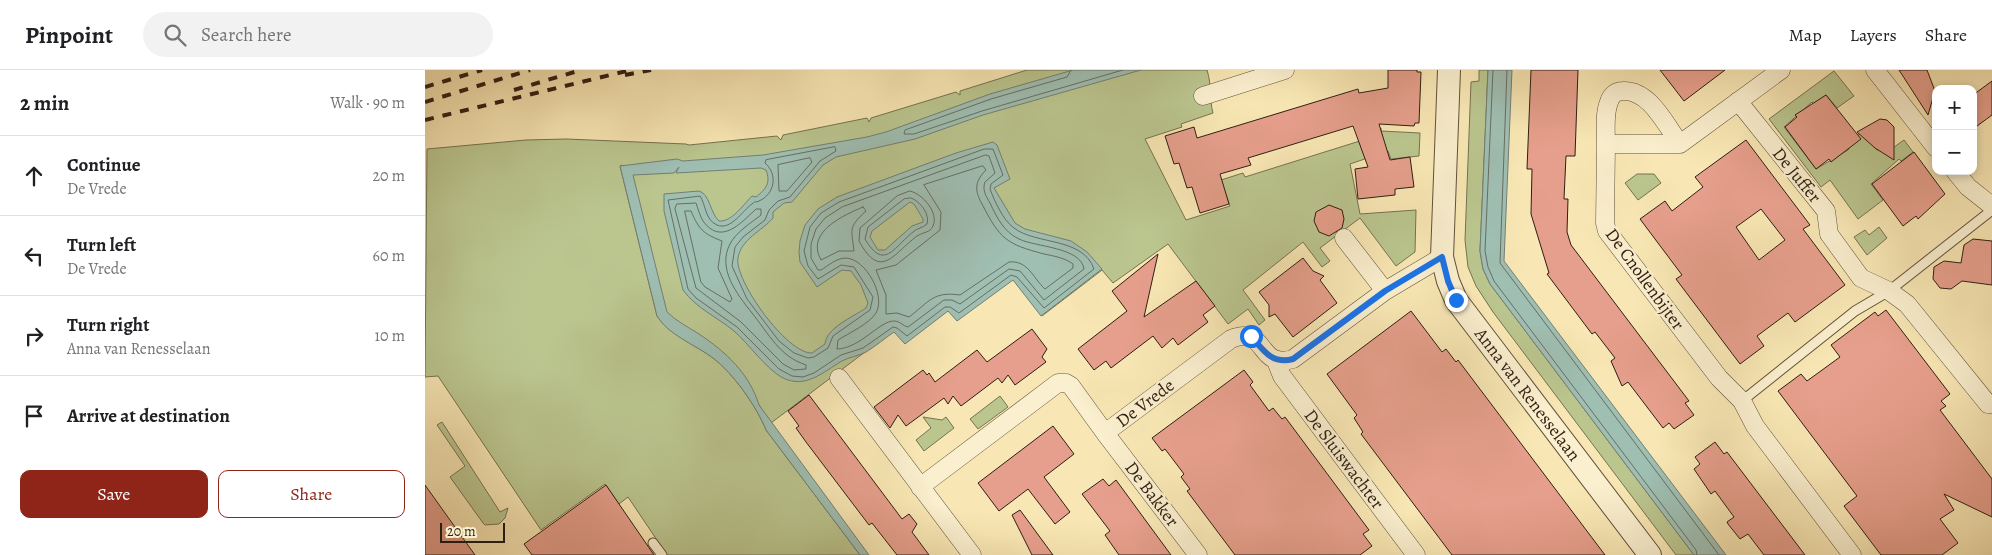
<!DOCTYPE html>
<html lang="en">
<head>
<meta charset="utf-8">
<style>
  :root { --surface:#fff; --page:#f2f2f2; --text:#202124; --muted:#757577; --line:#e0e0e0; --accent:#8f2418 }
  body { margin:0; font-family:Alegreya,serif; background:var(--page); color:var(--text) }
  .controls { position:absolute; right:15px; top:15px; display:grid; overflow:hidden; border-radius:10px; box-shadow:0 2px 8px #0003 }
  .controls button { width:45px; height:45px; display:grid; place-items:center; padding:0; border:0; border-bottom:1px solid var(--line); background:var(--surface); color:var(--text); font:25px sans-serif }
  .scale { position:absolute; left:15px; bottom:12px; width:65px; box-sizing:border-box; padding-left:5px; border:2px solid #2f1e12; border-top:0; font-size:14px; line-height:18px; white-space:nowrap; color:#2f1e12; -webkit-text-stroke:4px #faefce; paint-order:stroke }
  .stop { position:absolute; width:15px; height:15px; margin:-11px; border:4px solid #1a73e8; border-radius:50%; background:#fff }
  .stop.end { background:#1a73e8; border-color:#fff; box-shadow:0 1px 5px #0008 }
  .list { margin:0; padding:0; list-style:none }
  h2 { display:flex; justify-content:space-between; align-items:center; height:65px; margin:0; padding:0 20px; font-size:21px }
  h2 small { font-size:16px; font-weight:400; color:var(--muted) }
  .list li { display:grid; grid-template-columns:32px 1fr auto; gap:15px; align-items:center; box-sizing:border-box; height:80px; padding:0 20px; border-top:1px solid var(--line) }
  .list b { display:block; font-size:19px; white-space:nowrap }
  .list p { margin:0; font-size:16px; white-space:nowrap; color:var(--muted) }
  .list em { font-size:16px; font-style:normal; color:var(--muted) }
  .actions { display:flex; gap:10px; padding:15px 20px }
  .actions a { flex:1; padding:11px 0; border:1px solid var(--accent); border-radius:10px; text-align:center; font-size:18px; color:var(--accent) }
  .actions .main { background:var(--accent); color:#fff }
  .icon { flex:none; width:28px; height:28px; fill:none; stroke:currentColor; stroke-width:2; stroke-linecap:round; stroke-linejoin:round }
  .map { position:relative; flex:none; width:1567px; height:485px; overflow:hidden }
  header { display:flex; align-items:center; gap:30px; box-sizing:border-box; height:70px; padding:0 25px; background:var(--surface); border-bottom:1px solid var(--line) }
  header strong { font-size:24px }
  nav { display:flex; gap:28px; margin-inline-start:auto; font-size:18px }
  .search { width:350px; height:45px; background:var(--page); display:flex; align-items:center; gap:12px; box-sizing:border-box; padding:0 18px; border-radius:28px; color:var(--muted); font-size:19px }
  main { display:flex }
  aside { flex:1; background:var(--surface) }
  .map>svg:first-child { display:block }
  .green { fill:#bbc68f; stroke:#757250 }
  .water { fill:#9fbfb3; stroke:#727f73; fill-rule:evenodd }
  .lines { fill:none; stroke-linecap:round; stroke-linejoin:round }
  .shore { stroke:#676e62; stroke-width:1 }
  .building { fill:#e69f8c; stroke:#2f1e12; fill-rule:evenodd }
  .service-casing { stroke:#61503a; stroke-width:11 }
  .minor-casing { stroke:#61503a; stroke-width:19 }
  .tertiary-casing { stroke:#61503a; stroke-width:24 }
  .service { stroke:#faefce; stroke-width:9 }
  .minor { stroke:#faefce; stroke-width:18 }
  .tertiary { stroke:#faefce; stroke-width:22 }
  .rail { stroke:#2f1e12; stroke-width:4; stroke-dasharray:9 9; stroke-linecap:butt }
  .route { stroke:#1a73e8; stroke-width:6 }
  .labels { text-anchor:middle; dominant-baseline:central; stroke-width:4.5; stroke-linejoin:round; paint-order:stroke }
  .street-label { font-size:18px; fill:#2f1e12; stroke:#faefce }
</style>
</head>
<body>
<header>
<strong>Pinpoint</strong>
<div class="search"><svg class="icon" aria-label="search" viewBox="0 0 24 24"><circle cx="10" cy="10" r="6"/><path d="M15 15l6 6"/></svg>Search here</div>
<nav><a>Map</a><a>Layers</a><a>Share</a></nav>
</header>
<main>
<aside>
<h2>2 min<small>Walk · 90 m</small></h2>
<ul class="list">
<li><svg class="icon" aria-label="ahead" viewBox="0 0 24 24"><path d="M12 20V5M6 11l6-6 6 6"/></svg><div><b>Continue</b><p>De Vrede</p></div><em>20 m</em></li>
<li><svg class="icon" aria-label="left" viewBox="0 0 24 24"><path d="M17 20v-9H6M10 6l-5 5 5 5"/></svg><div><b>Turn left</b><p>De Vrede</p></div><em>60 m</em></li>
<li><svg class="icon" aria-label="right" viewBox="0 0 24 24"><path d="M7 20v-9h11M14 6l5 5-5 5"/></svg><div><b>Turn right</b><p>Anna van Renesselaan</p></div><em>10 m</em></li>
<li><svg class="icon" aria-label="arrive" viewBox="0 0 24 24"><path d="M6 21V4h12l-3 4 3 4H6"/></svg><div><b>Arrive at destination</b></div></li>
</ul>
<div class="actions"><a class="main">Save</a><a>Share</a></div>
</aside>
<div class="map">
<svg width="1567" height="485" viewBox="0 0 1567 485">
  <rect width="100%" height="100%" fill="#f8e7b4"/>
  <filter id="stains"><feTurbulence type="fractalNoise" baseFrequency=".004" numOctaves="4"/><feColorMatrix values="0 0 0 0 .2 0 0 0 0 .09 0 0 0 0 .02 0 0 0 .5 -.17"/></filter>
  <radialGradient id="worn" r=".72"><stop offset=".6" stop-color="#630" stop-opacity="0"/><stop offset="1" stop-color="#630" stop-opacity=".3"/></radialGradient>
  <path class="green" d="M 602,0 L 782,0 C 787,15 784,29 788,43 L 756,54 L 757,57 L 720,69 L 761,150 L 805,136 L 796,110 L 818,103 L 820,107 L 938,70 L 941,60 L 956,58 L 956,61 L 995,63 L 994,86 L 966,89 L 963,81 L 925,94 L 935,144 L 991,140 L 990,182 L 971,196 L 935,148 L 895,178 L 905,191 L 897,197 L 878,172 L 818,220 L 840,250 L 834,255 L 823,239 L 803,254 L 743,174 L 688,213 L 677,200 L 617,246 L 588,209 L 524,239 L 469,260 L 346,353 L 312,302 L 232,236 L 197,95 L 195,96 L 232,246 C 244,265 271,275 288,288 C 308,303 332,337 341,360 L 435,485 L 242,485 L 203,427 L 194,434 L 180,414 L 116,460 L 13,306 L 0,307 L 2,79 L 101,70 L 141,69 L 261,74 L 264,75 L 352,66 L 356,70 L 358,65 L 442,48 L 444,52 L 446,48 L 531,22 L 535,25 L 535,21 Z
    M 1054,0 L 1063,0 L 1055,181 L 1058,199 L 1065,214 L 1269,485 L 1251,485 L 1068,242 L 1051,216 L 1043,197 L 1040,170 L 1046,12 L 1054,11 Z
    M 1409,1 L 1429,26 L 1412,38 L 1401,25 L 1389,34 L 1387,32 L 1359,57 L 1391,99 L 1423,80 L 1432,66 L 1439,60 L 1445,73 L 1452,80 L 1465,80 L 1479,70 L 1488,82 L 1476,91 L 1474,89 L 1446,114 L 1458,130 L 1433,149 L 1405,110 L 1396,117 L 1344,49 Z
    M 1212,104 L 1229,104 L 1236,113 L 1213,130 L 1200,113 Z
    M 1454,157 L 1462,168 L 1442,185 L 1429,167 L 1440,160 L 1444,165 Z
    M 575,326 L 583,337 L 553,359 L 545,349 Z
    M 498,347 L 517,350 L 521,347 L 529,358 L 499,381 L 491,370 L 506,358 Z
    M 17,352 L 75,442 L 83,438 L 80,448 L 74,454 L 60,455 L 58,453 L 25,407 L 40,396 L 12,355 Z"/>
  <path class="water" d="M 648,0 L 716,0 L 558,45 L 490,69 L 411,87 L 398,95 L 367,132 L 359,133 L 348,142 L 348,148 C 337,161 316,169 313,188 C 309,210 362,284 387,283 L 400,274 C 401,258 428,247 441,238 L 443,233 L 436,215 L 426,201 L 417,200 L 392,217 L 375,192 L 374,182 L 375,171 L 380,155 L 393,139 L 412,127 L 531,83 L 568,72 L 572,75 L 585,109 L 569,118 L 590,153 L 600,159 L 646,171 L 662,182 L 677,199 L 616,246 L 588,210 L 532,251 L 523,241 L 480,274 L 469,262 C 460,268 451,276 441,282 C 434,286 424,287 417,291 C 398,302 381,319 358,308 C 341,299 324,274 309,261 C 292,247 271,238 258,220 L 239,141 L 239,124 L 274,121 C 285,124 285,143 294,151 C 307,152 318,135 327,126 L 331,127 C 341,119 346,113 341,100 L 336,98 L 251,103 L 254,97 L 249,103 L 208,105 L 242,242 C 251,251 263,257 274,264 C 301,282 324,303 334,335 L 444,485 L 435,485 L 341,360 C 332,337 308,303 288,288 C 271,275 243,265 232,246 L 195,96 L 252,89 L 258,91 L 338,85 L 442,67 L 461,62 L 565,24 ZM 485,132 L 489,134 L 498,149 L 498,152 L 487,156 L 460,180 L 453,180 L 445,167 L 447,161 Z
    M 1063,0 L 1087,0 L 1079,191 L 1301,485 L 1269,485 L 1065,214 L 1058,199 L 1055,181 Z"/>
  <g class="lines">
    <path class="shore" d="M 646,0 L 642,7 L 566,29 L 480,60 L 479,64 L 489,64 L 557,41 L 698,0
      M 1068,0 L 1060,181 L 1063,197 L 1069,211 L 1271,480 L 1272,485
      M 1082,0 L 1075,193 L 1294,485
      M 410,77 L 411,81 L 395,91 L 365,127 L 353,131 L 344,140 L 340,150 L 318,167 L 310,177 L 307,196 L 322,229 L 354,271 L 369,283 L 383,288 L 389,287 L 403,278 L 408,266 L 445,240 L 448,227 L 429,197 L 416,195 L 393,209 L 383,196 L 379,181 L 385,157 L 396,143 L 414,132 L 559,79 L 568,79 L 578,105 L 566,114 L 565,119 C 570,132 578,150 589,158 C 611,175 658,167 669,199 L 619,238 L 592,207 L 586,205 L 534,243 L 525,237 L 520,237 L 482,266 L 472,258 L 468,257 L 438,278 L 416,285 L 389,303 L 378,307 L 367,306 L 354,299 L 312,257 L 271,228 L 263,219 L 243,130 L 275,126 C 281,135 280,150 292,155 C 306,161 318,140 327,134 C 333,129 327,134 334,131 C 350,124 353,104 340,93 L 341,90 Z
      M 561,85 L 564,86 L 570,103 L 560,112 C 557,120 561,126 565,133 C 572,148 579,162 594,169 C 610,177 656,177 659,199 L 619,230 L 595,201 L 584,199 L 535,234 L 527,230 L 519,230 L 483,257 C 478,256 475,251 469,251 C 454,251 436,278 412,279 L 413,270 C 424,263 444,254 451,243 C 461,226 441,189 421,188 C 411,188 403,196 396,200 L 393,200 L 386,188 L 386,174 L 391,159 L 400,148 L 417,137 Z
      M 385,88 L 387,92 L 362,121 L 354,121 L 353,95 Z
      M 558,96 L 561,100 C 550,111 549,120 557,134 C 575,169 581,174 619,184 C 629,186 640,188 648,194 L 648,198 L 620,219 C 608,208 603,190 584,192 L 535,225 C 508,221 504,232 484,247 L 472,243 L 461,244 L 461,225 L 451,200 L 471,195 L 515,160 L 516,142 L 499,115 Z
      M 485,121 C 498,124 514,143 508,156 C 505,163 498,162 492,166 C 468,184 456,211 434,171 L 435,158 L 472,126 Z
      M 486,128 C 495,131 505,144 502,154 C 498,158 492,158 488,162 C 468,178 459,201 440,169 L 443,157 L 479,129 Z
      M 252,134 L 271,133 C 273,139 275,146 278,151 C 296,176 316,153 331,139 L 336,139 L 336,145 C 326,153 311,162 305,174 C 292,199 312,224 327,243 C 344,264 354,286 381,295 L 381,299 L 369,300 L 358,294 L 316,252 L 271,218 L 250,139 Z
      M 438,137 L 441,141 C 422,158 427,160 429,181 L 414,181 L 396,190 C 380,162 419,145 438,137 Z
      M 260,141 L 266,141 C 274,160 279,164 297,171 L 293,198 L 307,229 L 305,232 L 280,217 L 276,212 Z"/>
  </g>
  <path class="building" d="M 963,0 L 992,0 L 992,2 L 996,2 L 994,53 L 990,53 L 989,56 L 954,54 L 965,90 L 985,87 L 989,117 L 970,119 L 970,125 L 933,129 L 930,99 L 943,97 L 928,56 L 823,88 L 826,95 L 795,104 L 804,134 L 775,143 L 767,117 L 762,118 L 754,93 L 749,94 L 740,66 L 769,57 L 772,68 L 933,19 L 934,23 L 963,18 Z
    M 1106,0 L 1153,0 L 1150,86 L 1141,86 L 1139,129 L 1143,129 L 1142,162 L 1146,175 L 1264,331 L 1260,333 L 1269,345 L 1249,359 L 1244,353 L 1238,358 L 1203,312 L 1197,316 L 1186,291 L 1190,288 L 1170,262 L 1167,264 L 1122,204 L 1124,203 L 1106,144 L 1107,99 L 1102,99 Z
    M 1235,0 L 1300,0 L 1259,31 Z
    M 1474,0 L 1502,0 L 1510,21 L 1503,45 Z
    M 1567,11 L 1567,45 L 1548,59 L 1548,25 Z
    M 1401,25 L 1436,69 L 1406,92 L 1404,89 L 1391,99 L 1360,57 L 1372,47 L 1370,45 Z
    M 1455,49 L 1462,50 L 1469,57 L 1469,90 L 1450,78 L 1432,62 Z
    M 1321,70 L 1385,155 L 1378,159 L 1420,215 L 1370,252 L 1363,243 L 1332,266 L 1339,276 L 1315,294 L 1251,209 L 1257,205 L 1215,149 L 1240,131 L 1247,141 L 1278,117 L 1270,107 ZM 1336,139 L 1360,170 L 1334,190 L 1311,157 Z
    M 1489,82 L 1520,124 L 1493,149 L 1491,146 L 1478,156 L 1447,114 Z
    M 904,135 L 917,140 L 919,149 L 917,158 L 904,166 L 894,162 L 889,151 L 891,142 Z
    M 1548,169 L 1567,171 L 1567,215 L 1537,211 L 1526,219 L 1515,218 L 1508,209 L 1509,197 L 1519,191 L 1536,193 L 1539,175 Z
    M 733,184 L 719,247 L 771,211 L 790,236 L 778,245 L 783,252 L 753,275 L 748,268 L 737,278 L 728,266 L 686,298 L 681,291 L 669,300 L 653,279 L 702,241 L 687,221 Z
    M 878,188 L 888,201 L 899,206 L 895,210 L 912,233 L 868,267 L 850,244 L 844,247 L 844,235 L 834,222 Z
    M 1461,240 L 1525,324 L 1516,331 L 1521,336 L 1515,340 L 1567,409 L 1567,447 L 1519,424 L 1529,440 L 1515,449 L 1533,473 L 1517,485 L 1456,485 L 1419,436 L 1432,426 L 1353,321 L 1376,304 L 1382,311 L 1415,287 L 1406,275 L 1450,242 L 1453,246 Z
    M 986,241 L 1017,282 L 1021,279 L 1031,292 L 1033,290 L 1180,485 L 1027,485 L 936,364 L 938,362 L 929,348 L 932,345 L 902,304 Z
    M 607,259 L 622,279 L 617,287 L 621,292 L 590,315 L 583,305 L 577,313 L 573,308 L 536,336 L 528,326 L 523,334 L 519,328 L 481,356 L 473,345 L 465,358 L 449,337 L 498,300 L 502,305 L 504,303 L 510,312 L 552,280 L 562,292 Z
    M 819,300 L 828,312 L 825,315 L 844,341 L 848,338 L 857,349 L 860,347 L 944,460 L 938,464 L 947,476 L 935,485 L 810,485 L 762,421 L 765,419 L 756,407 L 759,404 L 740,379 L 737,381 L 727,368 Z
    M 384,325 L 477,449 L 484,444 L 492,454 L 487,462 L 504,485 L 472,485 L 447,453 L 444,455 L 381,372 L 371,358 L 374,356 L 363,341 Z
    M 628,356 L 649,384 L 619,407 L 645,442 L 630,454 L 603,419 L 574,441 L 553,413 Z
    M 1290,372 L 1299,384 L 1302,382 L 1380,485 L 1339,485 L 1323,464 L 1315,469 L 1303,454 L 1302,452 L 1309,447 L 1290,421 L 1286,424 L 1269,399 L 1275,394 L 1270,387 Z
    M 678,409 L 684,416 L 691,410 L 746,485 L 694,485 L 680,465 L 685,461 L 657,424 Z
    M 0,415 L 50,485 L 0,485 Z
    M 181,415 L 229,485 L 107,485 L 99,474 Z
    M 595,440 L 628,485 L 607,485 L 587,445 Z"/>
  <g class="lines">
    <defs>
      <path id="service" d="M 1317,331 L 1430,241 L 1464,221 L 1567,140
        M 228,473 L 237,485"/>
      <path id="minor" d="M 1356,0 L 1255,74 L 1181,74 L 1180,153 L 1182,161 L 1294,308 L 1317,331 L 1330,356 L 1427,485
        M 1450,0 L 1511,78
        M 778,26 L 860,0
        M 1313,31 L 1401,141 L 1404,164 L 1436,208 L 1464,221 L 1482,234 L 1563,334 L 1567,334
        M 1181,74 C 1181,61 1179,44 1184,32 C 1186,25 1191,21 1198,21 C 1225,20 1240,54 1255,74
        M 1530,101 L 1543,117 L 1567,136
        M 919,168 L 960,221
        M 851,291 L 857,306 L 991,485
        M 414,308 L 547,485
        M 680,363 L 773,485
        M 495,417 L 633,313 L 641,313 L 646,316 L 680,363 L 806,269 C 843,254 831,300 868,289 L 960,221 L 1017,187"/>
      <g id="tertiary">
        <path id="s1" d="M 1024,0 L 1017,187 L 1023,211 L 1031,230 L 1225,485"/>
      </g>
    </defs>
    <use href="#service" class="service-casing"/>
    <use href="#minor" class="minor-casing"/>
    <use href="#tertiary" class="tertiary-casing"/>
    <use href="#service" class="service"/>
    <use href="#minor" class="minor"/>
    <use href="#tertiary" class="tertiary"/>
    <path class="rail" d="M 200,5 L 226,0
      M 0,17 L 57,0
      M 89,20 L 156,0
      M 0,32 L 105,0
      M 0,50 L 206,0"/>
  </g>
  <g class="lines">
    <path class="route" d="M 826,266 C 838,280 847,295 868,289 L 960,221 L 1017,187 L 1023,211 L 1031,230"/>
  </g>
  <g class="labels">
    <g class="street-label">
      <text transform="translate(1372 105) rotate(51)">De Juffer</text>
      <text transform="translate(1220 209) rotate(54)">De Cnollenbijter</text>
      <text stroke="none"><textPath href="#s1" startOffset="351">Anna van Renesselaan</textPath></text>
      <text transform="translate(720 333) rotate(-37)">De Vrede</text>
      <text transform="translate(919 389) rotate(53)">De Sluiswachter</text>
      <text transform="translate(727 424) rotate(53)">De Bakker</text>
    </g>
  </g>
  <rect width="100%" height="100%" filter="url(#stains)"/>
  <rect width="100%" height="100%" fill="url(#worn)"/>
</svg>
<div class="controls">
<button>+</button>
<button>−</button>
</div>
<div class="scale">20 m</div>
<div class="stop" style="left:826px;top:266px"></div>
<div class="stop end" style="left:1031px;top:230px"></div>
</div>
</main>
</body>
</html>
